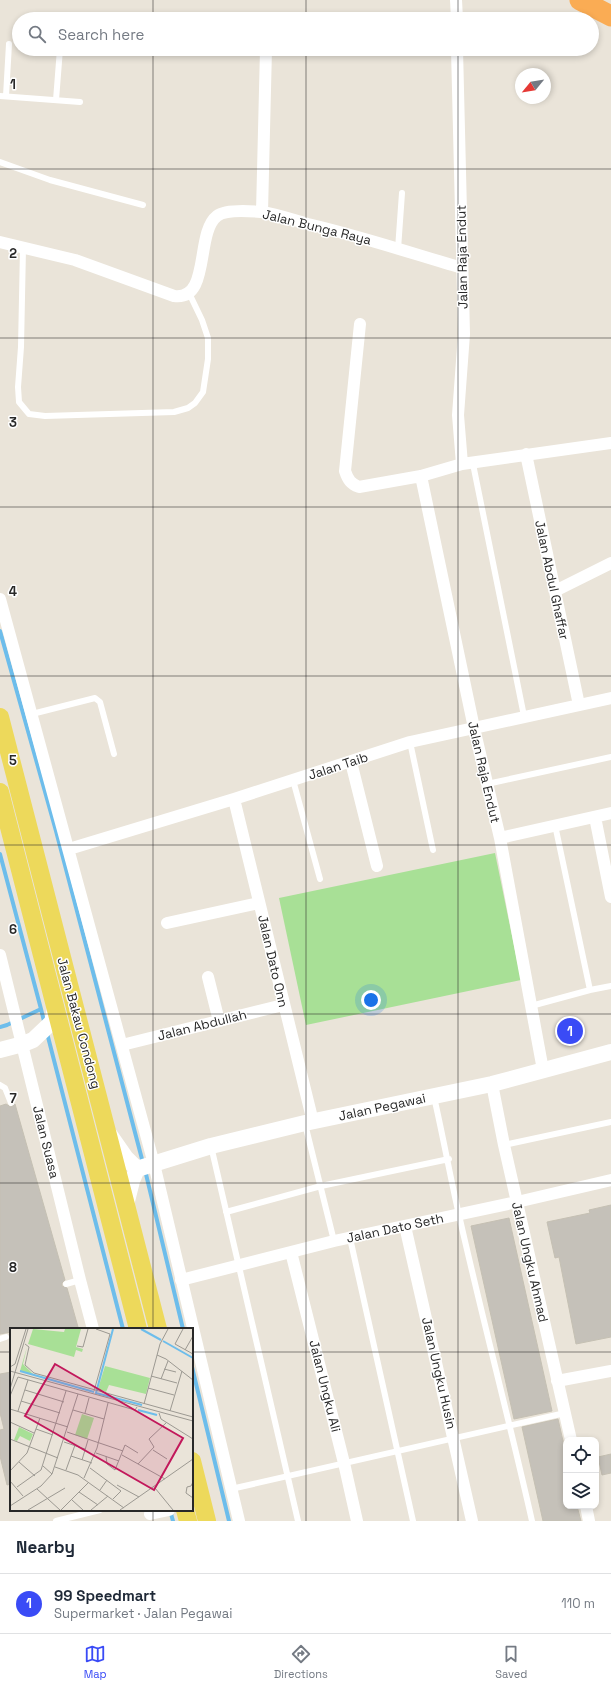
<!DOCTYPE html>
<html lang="en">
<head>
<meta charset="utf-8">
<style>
  :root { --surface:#fff; --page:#f6f6f7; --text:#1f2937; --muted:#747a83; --line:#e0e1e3; --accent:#3a4bf6 }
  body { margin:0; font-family:"Space Grotesk",sans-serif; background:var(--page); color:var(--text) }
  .controls { position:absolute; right:12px; bottom:12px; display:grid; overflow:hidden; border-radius:8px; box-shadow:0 2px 6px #0003 }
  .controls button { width:36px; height:36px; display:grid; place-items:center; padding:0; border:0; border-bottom:1px solid var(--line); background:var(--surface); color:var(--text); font:20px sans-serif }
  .compass { position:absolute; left:515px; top:68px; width:36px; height:36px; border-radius:50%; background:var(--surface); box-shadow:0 2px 6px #0003; rotate:240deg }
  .you { position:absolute; left:371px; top:1000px; width:14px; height:14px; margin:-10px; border:3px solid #fff; border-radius:50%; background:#1a73e8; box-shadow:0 0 0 6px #1a73e833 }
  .badge { display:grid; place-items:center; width:26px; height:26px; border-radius:50%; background:var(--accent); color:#fff; font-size:13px; font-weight:700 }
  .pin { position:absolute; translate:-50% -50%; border:2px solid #fff; box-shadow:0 1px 4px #0006 }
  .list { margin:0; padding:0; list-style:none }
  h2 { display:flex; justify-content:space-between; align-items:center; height:52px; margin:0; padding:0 16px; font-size:17px }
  h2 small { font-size:13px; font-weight:400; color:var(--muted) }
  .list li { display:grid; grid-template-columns:26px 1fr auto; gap:12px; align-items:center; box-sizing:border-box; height:60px; padding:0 16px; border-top:1px solid var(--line) }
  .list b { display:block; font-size:15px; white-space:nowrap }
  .list p { margin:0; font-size:13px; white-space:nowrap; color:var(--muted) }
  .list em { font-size:13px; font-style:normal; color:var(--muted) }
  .icon { flex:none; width:22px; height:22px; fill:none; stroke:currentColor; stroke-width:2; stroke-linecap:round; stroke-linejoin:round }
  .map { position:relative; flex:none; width:611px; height:1521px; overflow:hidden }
  .search { position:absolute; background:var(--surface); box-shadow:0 2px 6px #0003; left:12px; right:12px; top:12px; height:44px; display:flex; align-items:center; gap:10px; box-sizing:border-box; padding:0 14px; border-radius:22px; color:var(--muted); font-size:15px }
  .sheet { height:112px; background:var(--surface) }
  nav { display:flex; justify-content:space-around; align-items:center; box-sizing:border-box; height:56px; border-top:1px solid var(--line); background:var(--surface); font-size:11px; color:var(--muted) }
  nav a { display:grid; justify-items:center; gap:2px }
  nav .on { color:var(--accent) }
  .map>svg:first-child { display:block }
  .green { fill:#a8e096 }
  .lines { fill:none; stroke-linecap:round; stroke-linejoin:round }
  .stream { stroke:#6dbdeb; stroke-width:4 }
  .building { fill:#c5c1b9; stroke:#c5c0b3 }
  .lane { stroke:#fff; stroke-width:6 }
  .street { stroke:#fff; stroke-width:12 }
  .secondary { stroke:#fff; stroke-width:16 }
  .primary { stroke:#edd95b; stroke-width:18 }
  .highway { stroke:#faac54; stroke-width:21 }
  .grid { fill:none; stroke:#282828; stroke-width:1; stroke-opacity:0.55 }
  .labels { text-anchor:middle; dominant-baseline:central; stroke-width:3; stroke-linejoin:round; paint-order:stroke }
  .street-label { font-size:13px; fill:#282828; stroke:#fff }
  .inset-river { fill:none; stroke:#6dbdeb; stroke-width:2 }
  .inset-road { fill:none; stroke:#9c9992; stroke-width:1 }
  .view { fill:#c2185b; fill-opacity:0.15; stroke:#c2185b; stroke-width:2 }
  .inset-edge { fill:none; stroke:#282828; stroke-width:2 }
  .grid-label { font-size:13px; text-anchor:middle; font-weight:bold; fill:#282828; stroke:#fff; stroke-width:3; stroke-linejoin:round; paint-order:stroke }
</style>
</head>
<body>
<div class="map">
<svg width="611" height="1521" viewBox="0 0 611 1521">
  <rect width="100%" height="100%" fill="#eae4d9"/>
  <path class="green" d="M 495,853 L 521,980 L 306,1025 L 279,898 Z"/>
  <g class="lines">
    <path class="stream" d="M 0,631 L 56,831 L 143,1163
      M 0,854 L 41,1009 L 7,1025 L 0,1027
      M 41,1009 L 45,1025
      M 47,1033 L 123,1329
      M 145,1170 L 183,1329
      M 192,1367 L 229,1521
      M 170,1510 L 173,1521"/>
  </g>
  <path class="building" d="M 6,1104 L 11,1107 L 15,1104 L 65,1280 L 62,1283 L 62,1286 L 67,1288 L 78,1327 L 72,1329 L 11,1329 L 11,1332 L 0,1334 L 0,1106 Z
    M 611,1205 L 611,1337 L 576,1344 L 559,1257 L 555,1258 L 547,1222 L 590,1213 L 589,1210 Z
    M 509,1218 L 552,1411 L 514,1419 L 471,1226 Z
    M 11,1372 L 11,1484 L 7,1485 L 0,1456 L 0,1430 L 4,1429 L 0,1413 L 0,1374 Z
    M 558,1419 L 566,1454 L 566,1506 L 577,1506 L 581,1521 L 543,1521 L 522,1427 Z
    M 611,1454 L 611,1473 L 602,1475 L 598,1457 Z"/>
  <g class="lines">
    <path class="lane" d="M 0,96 L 80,102
      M 6,96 L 9,44
      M 56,100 L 60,49
      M 0,162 L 50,180 L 143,205
      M 23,248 L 21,347 L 18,387 L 19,402 L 29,414 L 45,416 L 174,412 L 188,408 L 195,403 L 203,392 L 208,359 L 208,338 L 202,320 L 189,293
      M 398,249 L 402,193
      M 473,464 L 524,716
      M 32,714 L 95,698 L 100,702 L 114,754
      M 410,742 L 433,850
      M 293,780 L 320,879
      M 487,784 L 611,757
      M 555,825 L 590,990
      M 531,1006 L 590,990 L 611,986
      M 0,1085 L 5,1088 L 11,1103
      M 434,1097 C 443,1136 450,1176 459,1215 C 482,1317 509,1419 532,1521
      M 305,1124 L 334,1241
      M 504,1145 L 611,1122
      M 211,1146 L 298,1521
      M 226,1212 L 321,1186 L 449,1159
      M 350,1238 L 413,1521
      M 66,1284 L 80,1280
      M 0,1339 L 6,1337
      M 231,1489 L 565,1413
      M 56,1521 L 100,1510"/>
    <path class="street" d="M 456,0 L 457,19
      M 457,49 L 464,334 L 458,415 L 462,464
      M 262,212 L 266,49
      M 0,242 L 75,260 L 174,296 C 211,301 195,233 217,216 C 226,209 250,211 261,212 C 277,214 293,220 308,224 C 360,236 411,253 462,268
      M 360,324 L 345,471 C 348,480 351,484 359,487 L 421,476 L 462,464 L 611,443
      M 526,454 L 579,705
      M 421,476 L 474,728 L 500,838 L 543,1070
      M 555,591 L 611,563
      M 0,599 L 154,1164 L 239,1521
      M 351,762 L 377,866
      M 234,799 L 313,1122
      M 595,817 L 611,897
      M 500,838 L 611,813
      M 69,849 L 234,799 L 410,742 L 611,698
      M 167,923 L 259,903
      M 0,955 L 80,1280 L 93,1329
      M 208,977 L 219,1021
      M 122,1045 L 283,1005
      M 492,1084 L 504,1145 L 571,1440
      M 405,1226 L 472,1521
      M 291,1252 L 344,1463 L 357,1521
      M 181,1280 L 334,1241 L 517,1202 L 611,1180
      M 557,1381 L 611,1371
      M 586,1506 L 589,1521
      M 150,1514 L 169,1510"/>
    <path class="secondary" d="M 0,1050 L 23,1044 L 33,1040 L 52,1022 L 55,1009
      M 110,1135 L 126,1158 L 137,1169
      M 137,1169 L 211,1146 L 305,1123 L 492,1084 L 611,1052
      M 126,1205 L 132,1181 L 137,1169"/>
    <path class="primary" d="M 0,717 L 158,1329
      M 0,792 L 138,1329
      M 192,1461 L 207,1521
      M 185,1510 L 188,1521"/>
    <path class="highway" d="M 580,0 L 611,16"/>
  </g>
  <path class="grid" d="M 153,0 L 153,19M 306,0 L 306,19M 458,0 L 458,19M 153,49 L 153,1329M 306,49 L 306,1521M 458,49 L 458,1521M 0,169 L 611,169M 0,338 L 611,338M 0,507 L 611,507M 0,676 L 611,676M 0,845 L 611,845M 0,1014 L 611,1014M 0,1183 L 611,1183M 0,1352 L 11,1352M 192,1352 L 611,1352M 153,1510 L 153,1521"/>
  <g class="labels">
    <g class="street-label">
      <text transform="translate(317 227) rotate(14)">Jalan Bunga Raya</text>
      <text transform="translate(462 257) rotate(-91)">Jalan Raja Endut</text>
      <text transform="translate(552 580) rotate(78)">Jalan Abdul Ghaffar</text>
      <text transform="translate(338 766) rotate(-18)">Jalan Taib</text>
      <text transform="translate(484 772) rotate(77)">Jalan Raja Endut</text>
      <text transform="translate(273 961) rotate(77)">Jalan Dato Onn</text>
      <text transform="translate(79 1023) rotate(75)">Jalan Bakau Condong</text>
      <text transform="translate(202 1025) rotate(-14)">Jalan Abdullah</text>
      <text transform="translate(382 1107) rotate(-12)">Jalan Pegawai</text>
      <text transform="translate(46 1142) rotate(76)">Jalan Suasa</text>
      <text transform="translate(395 1228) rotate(-12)">Jalan Dato Seth</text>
      <text transform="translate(530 1262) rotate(77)">Jalan Ungku Ahmad</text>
      <text transform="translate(439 1373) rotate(77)">Jalan Ungku Husin</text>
      <text transform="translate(325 1386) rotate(76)">Jalan Ungku Ali</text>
    </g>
  </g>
  <g transform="translate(10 1328)">
    <rect width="183" height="183" fill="#eae4d9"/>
    <path d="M 23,1 L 54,4 L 55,1 L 71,1 L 66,19 L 73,21 L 72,24 L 66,22 L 64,29 L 18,16 ZM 17,19 L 13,36 L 24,47 L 10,43 ZM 95,38 L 140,50 L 136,66 L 99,57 L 96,64 L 88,61 ZM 72,86 L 84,90 L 77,111 L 65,107 ZM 9,99 L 23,106 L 20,113 L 10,108 L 7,113 L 4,112 Z" fill="#a8e096"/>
    <path class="inset-river" d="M 103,1 L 86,65 L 132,77M 131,1 L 151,12M 153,13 L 183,30M 10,43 L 84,64M 128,82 L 147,87"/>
    <path class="inset-road" d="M 173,1 L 165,16 L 183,26M 15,16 L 19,19 L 15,37 L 24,45 L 183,89M 67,18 L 73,19 L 78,1M 175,22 L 183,8M 147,27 L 156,31 L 183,52M 0,39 L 5,36 L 16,1M 154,41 L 166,44M 0,43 L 183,93M 141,48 L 167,55M 151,51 L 158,33M 138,60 L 164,67M 0,61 L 18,1M 15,62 L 54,74M 84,63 L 100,6 L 86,1M 0,68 L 8,49 L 125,82 L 127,79M 11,73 L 50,85M 134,76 L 150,16 L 158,1M 0,81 L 58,99M 63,82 L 94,91M 8,83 L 18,52M 160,83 L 172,43M 75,85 L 79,70M 149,85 L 151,91 L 183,111M 0,94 L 24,105M 26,101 L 43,107M 57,104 L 113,123M 0,111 L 48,130M 54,114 L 75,121M 143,122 L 157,131M 86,125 L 109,133M 112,127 L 155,151M 61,128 L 82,135M 96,128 L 97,136 L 105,142 L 115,117 L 128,125M 72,132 L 78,112M 9,134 L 25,148M 128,136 L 144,119 L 139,111 L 156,95M 33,138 L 42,146M 45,139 L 68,147 L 114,180M 80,140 L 111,163 L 103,171M 56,142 L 65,117M 0,143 L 17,125 L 30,90M 74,150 L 87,120 L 98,75M 0,153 L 13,168M 183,154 L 181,158 L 177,159 L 176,165 L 183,170M 107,157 L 129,169M 7,159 L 31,142 L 56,63M 145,160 L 163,182M 27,161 L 50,182M 90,162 L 97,152M 69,164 L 88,177M 62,172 L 73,182M 0,178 L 31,158 L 42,146 L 68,66M 18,182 L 55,160M 51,182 L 79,154M 81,182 L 98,168M 110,182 L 183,131"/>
    <path class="view" d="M 45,36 L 173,110 L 144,162 L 15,88 Z"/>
    <rect width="183" height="183" class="inset-edge"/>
  </g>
  <g class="grid-label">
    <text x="13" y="89">1</text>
    <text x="13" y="258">2</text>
    <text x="13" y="427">3</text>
    <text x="13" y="596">4</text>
    <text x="13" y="765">5</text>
    <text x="13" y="934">6</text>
    <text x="13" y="1103">7</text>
    <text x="13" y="1272">8</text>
  </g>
</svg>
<div class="controls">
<button><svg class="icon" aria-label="locate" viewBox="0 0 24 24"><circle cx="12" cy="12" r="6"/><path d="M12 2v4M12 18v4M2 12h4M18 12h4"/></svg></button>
<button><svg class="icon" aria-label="layers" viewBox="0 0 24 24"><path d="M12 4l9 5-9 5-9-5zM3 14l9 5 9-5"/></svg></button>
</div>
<svg class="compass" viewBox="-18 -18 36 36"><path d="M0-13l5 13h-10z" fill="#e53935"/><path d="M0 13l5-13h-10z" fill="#747a83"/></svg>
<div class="you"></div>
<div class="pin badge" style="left:570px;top:1031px">1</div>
<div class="search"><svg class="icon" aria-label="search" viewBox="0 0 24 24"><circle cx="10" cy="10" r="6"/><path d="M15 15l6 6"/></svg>Search here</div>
</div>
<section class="sheet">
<h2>Nearby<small></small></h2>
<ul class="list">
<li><span class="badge">1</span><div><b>99 Speedmart</b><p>Supermarket · Jalan Pegawai</p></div><em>110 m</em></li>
</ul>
</section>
<nav>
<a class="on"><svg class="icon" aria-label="map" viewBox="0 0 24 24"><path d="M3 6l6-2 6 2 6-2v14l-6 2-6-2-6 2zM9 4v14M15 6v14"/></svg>Map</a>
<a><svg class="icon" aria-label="directions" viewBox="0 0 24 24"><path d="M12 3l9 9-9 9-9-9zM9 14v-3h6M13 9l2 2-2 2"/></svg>Directions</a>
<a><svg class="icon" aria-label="saved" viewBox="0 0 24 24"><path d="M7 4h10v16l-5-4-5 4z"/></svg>Saved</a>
</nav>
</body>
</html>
